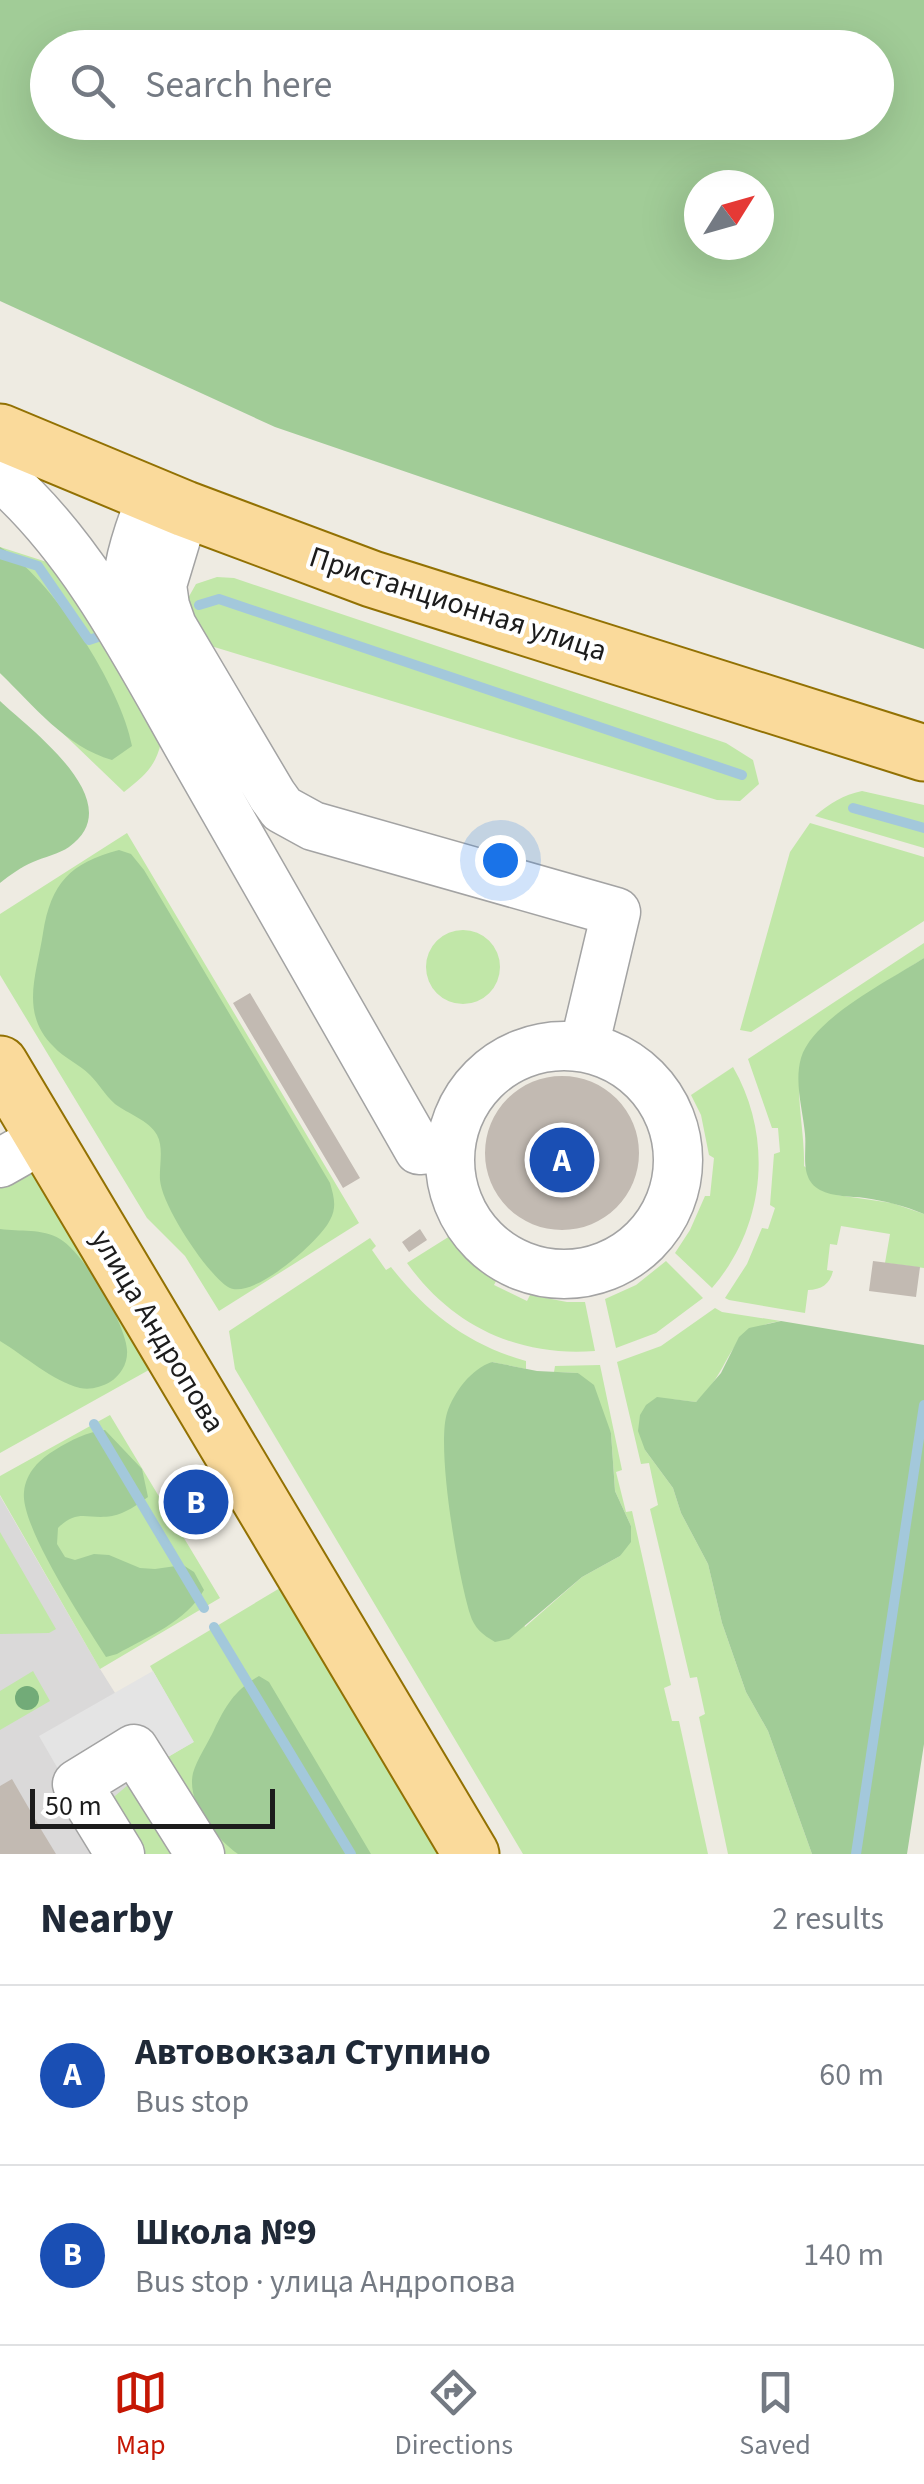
<!DOCTYPE html>
<html lang="en">
<head>
<meta charset="utf-8">
<style>
  :root { --surface:#fff; --page:#f6f6f7; --text:#1f2937; --muted:#747a83; --line:#e0e1e3; --accent:#c51704 }
  body { margin:0; font-family:"Source Sans 3",sans-serif; background:var(--page); color:var(--text) }
  .compass { position:absolute; left:684px; top:170px; width:90px; height:90px; border-radius:50%; background:var(--surface); box-shadow:0 10px 40px #0002; rotate:53deg }
  .scale { position:absolute; left:30px; bottom:25px; width:245px; box-sizing:border-box; padding-left:10px; border:5px solid #1c1c1c; border-top:0; font-size:28px; line-height:35px; white-space:nowrap; color:#1c1c1c; -webkit-text-stroke:8px #fff; paint-order:stroke }
  .you { position:absolute; left:500px; top:860px; width:35px; height:35px; margin:-25px; border:8px solid #fff; border-radius:50%; background:#1a73e8; box-shadow:0 0 0 15px #1a73e833 }
  .badge { display:grid; place-items:center; width:65px; height:65px; border-radius:50%; background:var(--accent); color:#fff; font-size:32px; font-weight:700 }
  .pin { position:absolute; translate:-50% -50%; border:5px solid #fff; box-shadow:0 2px 10px #0006 }
  .list { margin:0; padding:0; list-style:none }
  h2 { display:flex; justify-content:space-between; align-items:center; height:130px; margin:0; padding:0 40px; font-size:42px }
  h2 small { font-size:32px; font-weight:400; color:var(--muted) }
  .list li { display:grid; grid-template-columns:65px 1fr auto; gap:30px; align-items:center; box-sizing:border-box; height:180px; padding:0 40px; border-top:2px solid var(--line) }
  .list b { display:block; font-size:38px; white-space:nowrap }
  .list p { margin:0; font-size:32px; white-space:nowrap; color:var(--muted) }
  .list em { font-size:32px; font-style:normal; color:var(--muted) }
  .icon { flex:none; width:55px; height:55px; fill:none; stroke:currentColor; stroke-width:2; stroke-linecap:round; stroke-linejoin:round }
  .map { position:relative; flex:none; width:924px; height:1854px; overflow:hidden }
  .search { position:absolute; background:var(--surface); box-shadow:0 10px 40px #0002; left:30px; right:30px; top:30px; height:110px; display:flex; align-items:center; gap:25px; box-sizing:border-box; padding:0 35px; border-radius:55px; color:var(--muted); font-size:38px }
  .sheet { height:490px; background:var(--surface) }
  nav { display:flex; justify-content:space-around; align-items:center; box-sizing:border-box; height:140px; border-top:2px solid var(--line); background:var(--surface); font-size:28px; color:var(--muted) }
  nav a { display:grid; justify-items:center; gap:5px }
  nav .on { color:var(--accent) }
  .map>svg:first-child { display:block }
  .residential { fill:#dad9d9 }
  .grass { fill:#c1e7a8 }
  .forest { fill:#a1cc97; fill-rule:evenodd }
  .parking { fill:#e4e4e4 }
  .lines { fill:none; stroke-linecap:round; stroke-linejoin:round }
  .stream { stroke:#a3c8db; stroke-width:10 }
  .building { fill:#c2bab2 }
  .minor-casing { stroke:#a3a3a3; stroke-width:51 }
  .major-casing { stroke:#927103; stroke-width:59 }
  .minor { stroke:#fff; stroke-width:48 }
  .major { stroke:#fada9b; stroke-width:55 }
  .tree { fill:#72ab78 }
  .labels { text-anchor:middle; dominant-baseline:central; stroke-width:8; stroke-linejoin:round; paint-order:stroke }
  .street-label { font-size:30px; fill:#1c1c1c; stroke:#fff }
</style>
</head>
<body>
<div class="map">
<svg width="924" height="1854" viewBox="0 0 924 1854">
  <rect width="100%" height="100%" fill="#eeebe2"/>
  <path class="residential" d="M 0,1496 L 100,1669 L 216,1854 L 0,1854 Z"/>
  <path class="grass" d="M 0,547 L 50,563 L 104,635 L 161,743 C 155,768 143,777 124,792 L 0,673 Z
    M 217,577 L 234,578 L 726,743 L 753,760 L 759,784 L 740,801 L 717,800 L 211,646 L 183,607 L 196,584 Z
    M 862,791 L 924,805 L 924,848 L 815,816 C 830,803 843,795 862,791 Z
    M 810,823 L 924,857 L 924,921 L 751,1032 L 740,1030 L 790,852 Z
    M 127,833 L 359,1223 L 219,1311 L 185,1256 L 147,1218 L 0,975 L 0,914 Z
    M426 967a37 37 0 1 1 74 0a37 37 0 1 1-74 0Z
    M 924,943 L 924,958 C 891,980 808,1024 801,1064 C 795,1097 805,1132 804,1166 L 837,1195 L 892,1203 L 924,1214 L 924,1268 L 885,1263 L 890,1234 L 841,1226 L 837,1245 L 830,1244 L 827,1270 L 833,1271 C 830,1284 821,1290 808,1290 L 805,1313 L 729,1300 L 725,1298 L 747,1264 L 762,1228 L 768,1229 L 775,1208 L 770,1205 L 774,1154 L 780,1152 L 778,1128 L 772,1128 L 748,1059 Z
    M 733,1067 C 774,1138 765,1227 712,1288 L 675,1253 L 690,1230 L 705,1196 L 710,1196 L 714,1158 L 709,1155 L 701,1115 L 691,1095 Z
    M 25,1170 L 35,1173 L 156,1366 L 0,1453 L 0,1177 Z
    M 450,1236 L 478,1267 L 497,1279 L 494,1285 L 527,1301 L 530,1295 L 567,1302 L 585,1302 L 595,1351 C 518,1357 452,1326 407,1263 Z
    M 370,1238 L 376,1246 L 372,1250 L 386,1270 L 391,1267 C 428,1314 469,1345 526,1361 L 526,1369 L 492,1362 C 461,1387 450,1398 444,1438 L 525,1627 L 582,1577 L 620,1556 L 631,1526 L 615,1491 L 611,1433 L 578,1373 L 554,1372 L 555,1366 L 600,1365 L 622,1470 L 616,1472 L 626,1512 L 632,1511 L 671,1685 L 664,1688 L 672,1721 L 679,1721 L 708,1854 L 523,1854 L 235,1369 L 229,1331 Z
    M 666,1261 L 703,1298 L 656,1333 L 616,1348 L 605,1299 L 636,1285 Z
    M 715,1308 L 722,1312 L 781,1321 C 723,1330 735,1367 696,1402 L 670,1399 L 645,1450 L 673,1488 L 681,1513 L 708,1564 L 722,1623 L 746,1692 L 768,1731 L 812,1854 L 728,1854 L 699,1717 L 705,1714 L 697,1677 L 690,1678 L 650,1509 L 658,1505 L 649,1463 L 641,1464 L 617,1362 L 661,1346 Z
    M 110,1415 L 220,1598 L 100,1669 L 0,1495 L 0,1476 Z
    M 0,1532 L 56,1629 L 49,1633 L 0,1634 Z
    M 280,1588 L 439,1854 L 219,1854 L 163,1760 L 193,1742 L 150,1666 Z
    M 33,1671 L 50,1701 L 0,1730 L 0,1691 Z
    M 128,1785 L 139,1785 L 189,1854 L 129,1854 L 109,1801 Z"/>
  <path class="forest" d="M 0,0 L 924,0 L 924,649 L 275,427 L 0,301 ZM 48,48 L 876,48 L 876,122 L 48,122 ZM 699,185 L 759,185 L 759,245 L 699,245 Z
    M 0,547 C 51,577 122,688 132,746 L 112,760 C 66,747 33,705 0,673 Z
    M 0,701 C 32,731 131,803 69,847 C 59,854 44,857 33,862 C 21,867 10,875 0,883 Z
    M 119,850 L 131,854 L 144,870 L 330,1183 C 334,1197 337,1207 330,1220 C 320,1241 251,1302 228,1287 C 207,1274 162,1206 160,1180 C 159,1166 164,1148 157,1135 C 149,1120 128,1114 115,1104 C 105,1095 99,1084 90,1075 C 79,1064 64,1058 54,1047 C 19,1013 37,974 43,933 C 51,883 70,863 119,850 Z
    M 924,958 L 924,1214 C 905,1206 886,1201 865,1198 C 851,1196 833,1197 820,1190 C 799,1178 807,1154 805,1134 C 803,1110 794,1083 801,1058 C 813,1018 890,980 924,958 Z
    M 0,1229 C 20,1232 42,1228 60,1239 C 83,1252 126,1324 127,1350 C 128,1363 121,1375 110,1382 C 101,1387 91,1390 80,1388 C 52,1381 25,1356 0,1341 Z
    M 781,1321 L 924,1345 L 924,1744 L 907,1854 L 812,1854 L 768,1731 L 746,1692 L 722,1623 L 708,1564 L 681,1513 L 673,1488 L 645,1450 L 638,1431 L 640,1415 L 646,1405 L 657,1397 L 696,1402 L 721,1373 L 739,1337 L 749,1328 Z
    M 492,1362 L 537,1371 L 578,1373 L 594,1385 L 611,1433 L 615,1491 L 631,1526 L 631,1542 L 620,1556 L 582,1577 L 509,1639 L 495,1642 C 483,1635 474,1628 470,1614 C 458,1575 436,1449 447,1413 C 454,1392 471,1369 492,1362 Z
    M 105,1430 L 142,1469 L 148,1497 C 137,1505 126,1513 112,1516 C 87,1520 78,1508 58,1528 L 57,1544 L 65,1557 L 75,1560 L 94,1554 L 109,1555 L 140,1568 L 155,1569 L 183,1565 L 194,1572 L 204,1590 C 186,1622 147,1637 117,1654 L 106,1657 C 85,1624 20,1526 24,1492 C 26,1472 40,1459 55,1450 C 71,1440 87,1432 105,1430 Z
    M 259,1676 L 269,1682 L 371,1854 L 238,1854 C 216,1838 186,1803 193,1773 C 197,1759 208,1743 214,1730 C 226,1705 235,1690 259,1676 Z"/>
  <path class="parking" d="M 153,1671 L 194,1742 L 80,1807 L 39,1736 Z"/>
  <g class="lines">
    <path class="stream" d="M 0,554 L 38,566 L 89,640 L 104,635
      M 199,605 L 219,599 L 742,775
      M 853,808 L 924,828
      M 94,1424 L 204,1608
      M 214,1627 L 351,1854
      M 856,1854 L 924,1405"/>
  </g>
  <path class="building" d="M 250,993 L 360,1178 L 343,1188 L 233,1003 Z
    M485 1153a77 77 0 1 1 154 0a77 77 0 1 1-154 0Z
    M 420,1229 L 427,1240 L 409,1252 L 402,1242 Z
    M 873,1261 L 920,1267 L 916,1297 L 869,1291 Z
    M 12,1779 L 42,1831 L 56,1854 L 0,1854 L 0,1786 Z"/>
  <g class="lines">
    <defs>
      <path id="minor" d="M 0,476 C 87,551 144,669 201,768 C 273,895 346,1022 419,1150 L 450,1147
        M 185,509 L 162,585 L 165,606 L 172,626 L 272,795 L 282,809 L 313,826 L 616,912 L 584,1047
        M 134,641 C 117,590 133,544 152,496
        M450 1160a114 114 0 1 1 228 0a114 114 0 1 1-228 0Z
        M 0,1163 L 44,1138
        M 120,1854 L 77,1784 L 134,1749 L 200,1854"/>
      <path id="major" d="M 0,432 L 185,509 L 372,579 L 924,753
        M 0,1064 L 471,1854"/>
    </defs>
    <use href="#minor" class="minor-casing"/>
    <use href="#major" class="major-casing"/>
    <use href="#minor" class="minor"/>
    <use href="#major" class="major"/>
  </g>
  <circle class="tree" cx="27" cy="1698" r="12"/>
  <g class="labels">
    <g class="street-label">
      <text transform="translate(458 604) rotate(18)">Пристанционная улица</text>
      <text transform="translate(158 1331) rotate(59)">улица Андропова</text>
    </g>
  </g>
</svg>
<svg class="compass" viewBox="-18 -18 36 36"><path d="M0-13l5 13h-10z" fill="#e53935"/><path d="M0 13l5-13h-10z" fill="#747a83"/></svg>
<div class="scale">50 m</div>
<div class="you"></div>
<div class="pin badge" style="left:562px;top:1160px;background:#1a4fb4">A</div>
<div class="pin badge" style="left:196px;top:1502px;background:#1a4fb4">B</div>
<div class="search"><svg class="icon" aria-label="search" viewBox="0 0 24 24"><circle cx="10" cy="10" r="6"/><path d="M15 15l6 6"/></svg>Search here</div>
</div>
<section class="sheet">
<h2>Nearby<small>2 results</small></h2>
<ul class="list">
<li><span class="badge" style="background:#1a4fb4">A</span><div><b>Автовокзал Ступино</b><p>Bus stop</p></div><em>60 m</em></li>
<li><span class="badge" style="background:#1a4fb4">B</span><div><b>Школа №9</b><p>Bus stop · улица Андропова</p></div><em>140 m</em></li>
</ul>
</section>
<nav>
<a class="on"><svg class="icon" aria-label="map" viewBox="0 0 24 24"><path d="M3 6l6-2 6 2 6-2v14l-6 2-6-2-6 2zM9 4v14M15 6v14"/></svg>Map</a>
<a><svg class="icon" aria-label="directions" viewBox="0 0 24 24"><path d="M12 3l9 9-9 9-9-9zM9 14v-3h6M13 9l2 2-2 2"/></svg>Directions</a>
<a><svg class="icon" aria-label="saved" viewBox="0 0 24 24"><path d="M7 4h10v16l-5-4-5 4z"/></svg>Saved</a>
</nav>
</body>
</html>
